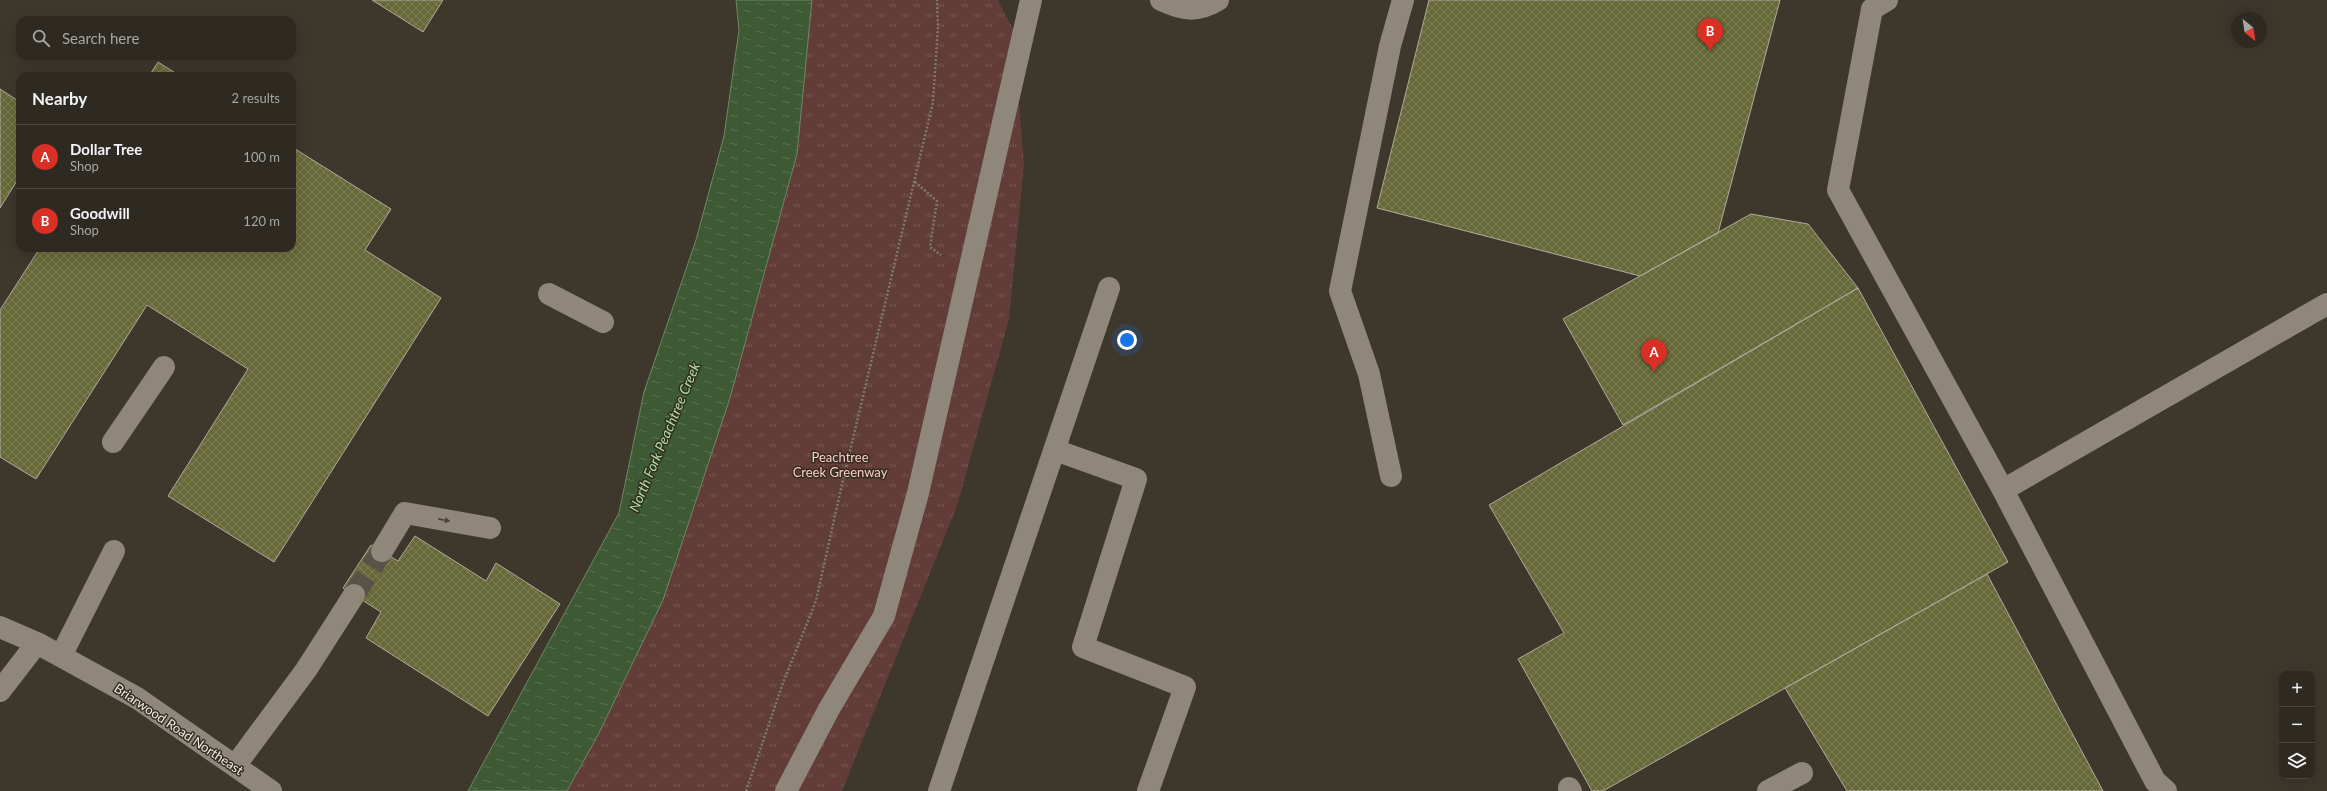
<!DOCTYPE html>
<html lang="en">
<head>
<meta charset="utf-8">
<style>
  :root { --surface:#2e2921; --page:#3a352e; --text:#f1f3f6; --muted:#a7a6a5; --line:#49453f; --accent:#d93025 }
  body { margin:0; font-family:Lato,sans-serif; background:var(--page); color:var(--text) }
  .controls { position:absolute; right:12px; bottom:12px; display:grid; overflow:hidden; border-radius:8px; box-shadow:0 4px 16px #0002 }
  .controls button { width:36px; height:36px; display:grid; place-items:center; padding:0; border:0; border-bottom:1px solid var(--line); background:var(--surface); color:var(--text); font:20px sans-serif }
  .compass { position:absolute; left:2231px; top:12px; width:36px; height:36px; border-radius:50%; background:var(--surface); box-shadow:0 4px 16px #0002; rotate:150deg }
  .you { position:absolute; left:1127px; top:340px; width:14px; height:14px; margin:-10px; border:3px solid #fff; border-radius:50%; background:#1a73e8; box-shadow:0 0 0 6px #1a73e833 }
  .badge { display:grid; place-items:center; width:26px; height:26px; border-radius:50%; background:var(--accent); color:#fff; font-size:13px; font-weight:700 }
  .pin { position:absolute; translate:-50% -33px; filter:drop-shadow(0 1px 2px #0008) }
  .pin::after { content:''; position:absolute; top:21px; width:14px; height:12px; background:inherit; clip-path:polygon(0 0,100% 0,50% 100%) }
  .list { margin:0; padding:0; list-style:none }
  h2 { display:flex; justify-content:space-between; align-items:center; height:52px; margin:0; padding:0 16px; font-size:17px }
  h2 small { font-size:13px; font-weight:400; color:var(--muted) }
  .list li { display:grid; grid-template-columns:26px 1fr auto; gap:12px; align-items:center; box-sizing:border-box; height:64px; padding:0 16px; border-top:1px solid var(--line) }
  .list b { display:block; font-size:15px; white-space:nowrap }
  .list p { margin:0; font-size:13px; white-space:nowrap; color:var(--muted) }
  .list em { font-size:13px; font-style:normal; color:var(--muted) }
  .icon { flex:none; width:22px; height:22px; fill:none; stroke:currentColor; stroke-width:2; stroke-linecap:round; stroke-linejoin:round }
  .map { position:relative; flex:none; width:2327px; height:791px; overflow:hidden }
  .search { position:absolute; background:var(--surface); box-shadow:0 4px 16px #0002; left:16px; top:16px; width:280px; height:44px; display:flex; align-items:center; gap:10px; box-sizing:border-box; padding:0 14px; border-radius:12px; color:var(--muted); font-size:15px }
  .panel { position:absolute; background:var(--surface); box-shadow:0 4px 16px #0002; left:16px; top:72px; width:280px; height:180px; border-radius:12px }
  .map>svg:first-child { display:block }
  .grass { fill:url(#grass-tufts) }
  .water { fill:url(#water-ripples); stroke:#73866a }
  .building { fill:url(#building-cross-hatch); stroke:#acad9f }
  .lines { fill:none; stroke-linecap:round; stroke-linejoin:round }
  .minor-tunnel { stroke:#585248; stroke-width:22; stroke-dasharray:22 11; stroke-linecap:butt }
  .path { stroke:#7f7a70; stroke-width:2.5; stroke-dasharray:2 2; stroke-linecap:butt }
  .minor { stroke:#8e877a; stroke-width:22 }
  .oneway { fill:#4a4438 }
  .labels { text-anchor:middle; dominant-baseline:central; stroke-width:3; stroke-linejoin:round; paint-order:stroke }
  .park-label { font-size:13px; fill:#fecbc3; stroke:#332d22 }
  .street-label { font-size:13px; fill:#f2eee7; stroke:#332d22 }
  .water-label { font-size:14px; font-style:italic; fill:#afe0a1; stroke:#332d22 }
</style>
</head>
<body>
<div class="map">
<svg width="2327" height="791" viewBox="0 0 2327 791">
  <defs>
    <pattern id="grass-tufts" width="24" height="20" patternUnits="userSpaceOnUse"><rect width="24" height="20" fill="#623c36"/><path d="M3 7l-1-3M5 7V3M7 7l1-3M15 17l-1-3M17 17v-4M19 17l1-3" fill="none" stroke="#795853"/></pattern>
    <pattern id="water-ripples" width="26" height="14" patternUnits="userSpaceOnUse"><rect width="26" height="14" fill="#3d5a34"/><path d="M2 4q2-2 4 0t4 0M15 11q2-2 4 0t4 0" fill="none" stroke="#5a7251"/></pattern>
    <pattern id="building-cross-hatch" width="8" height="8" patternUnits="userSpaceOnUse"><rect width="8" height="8" fill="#676939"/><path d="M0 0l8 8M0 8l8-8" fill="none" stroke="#7d7f56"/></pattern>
  </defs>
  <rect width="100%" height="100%" fill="#3d372c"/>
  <path class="grass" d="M 812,0 L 998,0 L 1013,29 L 1024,164 L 1009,319 L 957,506 L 842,791 L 567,791 L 598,735 L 663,600 L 730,398 L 797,154 Z"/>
  <path class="water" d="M 736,0 L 812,0 L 797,154 L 730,398 L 663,600 L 598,735 L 567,791 L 468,791 L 619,513 L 644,392 L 696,240 L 724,136 L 739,30 Z"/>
  <path class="building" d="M 372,0 L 443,0 L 423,32 Z
    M 1429,0 L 1780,0 L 1718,233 L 1640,276 L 1377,208 Z
    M 158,62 L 180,76 L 149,76 Z
    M 0,89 L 20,102 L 20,176 L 0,208 Z
    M 292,147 L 391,209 L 365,250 L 441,298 L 274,562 L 168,496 L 248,369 L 147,305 L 36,479 L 0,457 L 0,310 L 40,248 L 292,248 Z
    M 1751,214 L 1808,224 L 1858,288 L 1623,425 L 1563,319 Z
    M 1858,288 L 2008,562 L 1603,791 L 1592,791 L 1518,659 L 1564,633 L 1489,505 Z
    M 415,536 L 486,581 L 496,563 L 560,604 L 488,716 L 366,638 L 381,612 L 343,588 L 371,545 L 398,561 Z
    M 1987,574 L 2103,791 L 1847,791 L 1785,688 Z"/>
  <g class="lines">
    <path class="minor-tunnel" d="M 354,595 L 382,551"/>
    <path class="path" d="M 915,182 L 937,201 L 930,247 L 941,255
      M 746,791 L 783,683 L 816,601 L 840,493 L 933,102 L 938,27 L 937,0"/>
    <path class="minor" d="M 1161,0 C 1183,10 1196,13 1218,0
      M 1887,0 L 1872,9 L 1838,190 L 2003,490
      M 549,294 L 603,322
      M 113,442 L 164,367
      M 1055,450 L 1136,479 L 1083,647 L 1185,687 L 1148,791
      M 1391,476 L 1369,374 L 1340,291 L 1390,46 L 1403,0
      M 382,551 L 405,513 L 490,528
      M 0,627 L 37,643 L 137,698 L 271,791
      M 61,656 L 114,551
      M 0,691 L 37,643
      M 235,766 L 306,670 L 354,595
      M 1569,788 L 1571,791
      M 786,791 L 829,709 L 884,616 L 918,493 L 1031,0
      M 939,791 L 1109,288
      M 1768,791 L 1802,773
      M 2166,791 L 2155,781 L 2003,490 L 2327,304"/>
  </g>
  <defs><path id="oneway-solid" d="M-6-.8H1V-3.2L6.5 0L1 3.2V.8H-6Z"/></defs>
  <use class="oneway" href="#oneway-solid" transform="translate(444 520) rotate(11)"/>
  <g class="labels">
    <g class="park-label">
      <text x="840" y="457">Peachtree<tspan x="840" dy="15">Creek Greenway</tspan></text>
    </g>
    <g class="street-label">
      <text transform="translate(179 729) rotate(34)">Briarwood Road Northeast</text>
    </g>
    <g class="water-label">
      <text transform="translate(664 437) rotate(-67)">North Fork Peachtree Creek</text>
    </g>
  </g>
</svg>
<div class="controls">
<button>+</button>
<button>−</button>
<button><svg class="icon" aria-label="layers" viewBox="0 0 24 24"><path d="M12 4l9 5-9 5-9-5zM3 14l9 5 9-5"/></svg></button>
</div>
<svg class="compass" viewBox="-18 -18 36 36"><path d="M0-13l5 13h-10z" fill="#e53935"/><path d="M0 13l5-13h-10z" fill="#a7a6a5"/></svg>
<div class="you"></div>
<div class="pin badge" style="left:1654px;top:372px">A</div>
<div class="pin badge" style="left:1710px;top:51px">B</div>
<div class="search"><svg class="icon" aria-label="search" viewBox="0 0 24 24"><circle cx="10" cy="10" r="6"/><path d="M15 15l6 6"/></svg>Search here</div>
<section class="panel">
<h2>Nearby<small>2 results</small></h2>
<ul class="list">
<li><span class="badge">A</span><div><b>Dollar Tree</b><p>Shop</p></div><em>100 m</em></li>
<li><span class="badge">B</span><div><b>Goodwill</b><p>Shop</p></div><em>120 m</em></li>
</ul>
</section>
</div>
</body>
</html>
